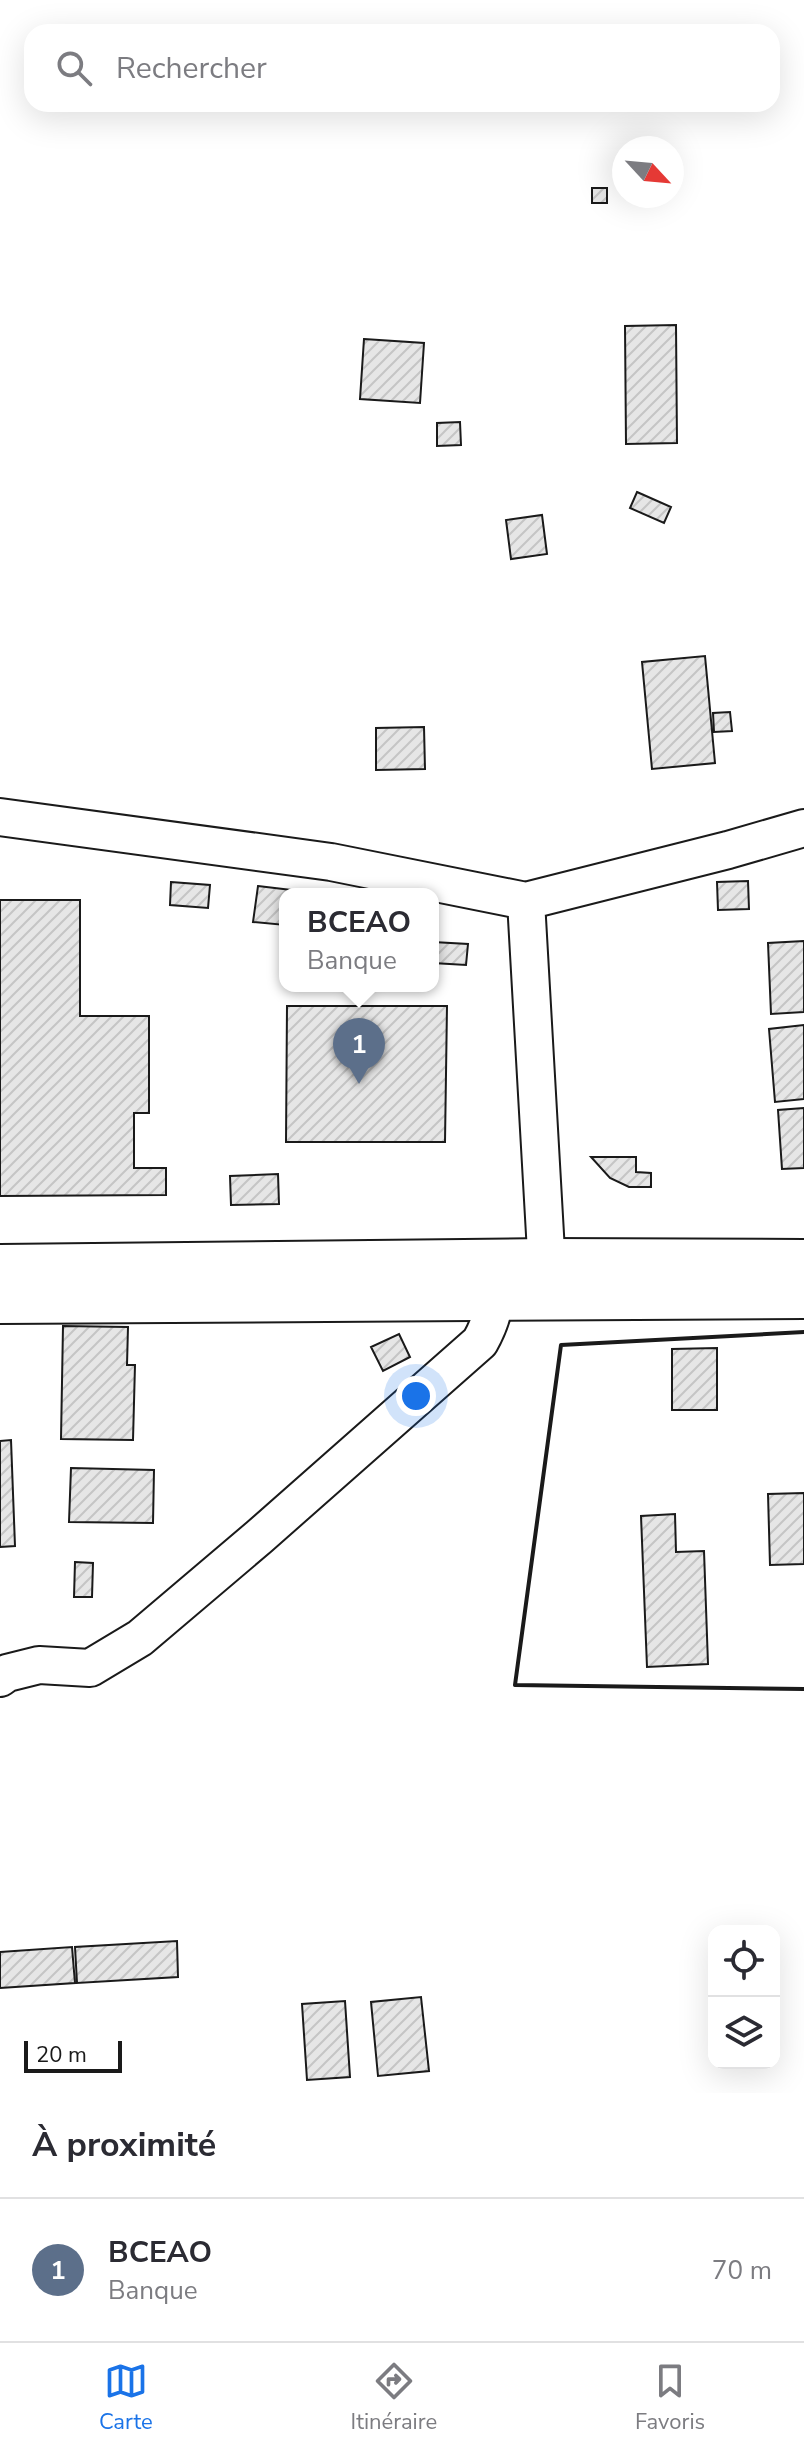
<!DOCTYPE html>
<html lang="fr">
<head>
<meta charset="utf-8">
<style>
  :root { --surface:#fff; --page:#f7f7f7; --text:#2b2b33; --muted:#7c7c81; --line:#e1e1e2; --accent:#1a73e8 }
  body { margin:0; font-family:"Nunito Sans",sans-serif; background:var(--page); color:var(--text) }
  .controls { position:absolute; right:24px; bottom:24px; display:grid; overflow:hidden; border-radius:16px; box-shadow:0 8px 32px #0002 }
  .controls button { width:72px; height:72px; display:grid; place-items:center; padding:0; border:0; border-bottom:2px solid var(--line); background:var(--surface); color:var(--text); font:40px sans-serif }
  .compass { position:absolute; left:612px; top:136px; width:72px; height:72px; border-radius:50%; background:var(--surface); box-shadow:0 8px 32px #0002; rotate:116deg }
  .scale { position:absolute; left:24px; bottom:20px; width:98px; box-sizing:border-box; padding-left:8px; border:4px solid #1a1a1a; border-top:0; font-size:22px; line-height:28px; white-space:nowrap; color:#1a1a1a; -webkit-text-stroke:6px #fff; paint-order:stroke }
  .you { position:absolute; left:416px; top:1396px; width:28px; height:28px; margin:-20px; border:6px solid #fff; border-radius:50%; background:#1a73e8; box-shadow:0 0 0 12px #1a73e833 }
  .badge { display:grid; place-items:center; width:52px; height:52px; border-radius:50%; background:var(--accent); color:#fff; font-size:26px; font-weight:700 }
  .pin { position:absolute; translate:-50% -66px; filter:drop-shadow(0 2px 4px #0008) }
  .pin::after { content:''; position:absolute; top:42px; width:28px; height:24px; background:inherit; clip-path:polygon(0 0,100% 0,50% 100%) }
  .popup { position:absolute; left:279px; top:888px; width:160px; height:104px; box-sizing:border-box; display:grid; place-content:center; border-radius:16px; background:var(--surface); filter:drop-shadow(0 2px 6px #0005); font-size:26px; white-space:nowrap; color:var(--muted) }
  .popup b { font-size:30px; color:var(--text) }
  .popup::after { content:''; position:absolute; left:50%; top:100%; margin-left:-16px; border:16px solid transparent; border-top-color:var(--surface) }
  .list { margin:0; padding:0; list-style:none }
  h2 { display:flex; justify-content:space-between; align-items:center; height:104px; margin:0; padding:0 32px; font-size:34px }
  h2 small { font-size:26px; font-weight:400; color:var(--muted) }
  .list li { display:grid; grid-template-columns:52px 1fr auto; gap:24px; align-items:center; box-sizing:border-box; height:144px; padding:0 32px; border-top:2px solid var(--line) }
  .list b { display:block; font-size:30px; white-space:nowrap }
  .list p { margin:0; font-size:26px; white-space:nowrap; color:var(--muted) }
  .list em { font-size:26px; font-style:normal; color:var(--muted) }
  .icon { flex:none; width:44px; height:44px; fill:none; stroke:currentColor; stroke-width:2; stroke-linecap:round; stroke-linejoin:round }
  .map { position:relative; flex:none; width:804px; height:2093px; overflow:hidden }
  .search { position:absolute; background:var(--surface); box-shadow:0 8px 32px #0002; left:24px; right:24px; top:24px; height:88px; display:flex; align-items:center; gap:20px; box-sizing:border-box; padding:0 28px; border-radius:24px; color:var(--muted); font-size:30px }
  .sheet { height:248px; background:var(--surface) }
  nav { display:flex; justify-content:space-around; align-items:center; box-sizing:border-box; height:112px; border-top:2px solid var(--line); background:var(--surface); font-size:22px; color:var(--muted) }
  nav a { display:grid; justify-items:center; gap:4px }
  nav .on { color:var(--accent) }
  .map>svg:first-child { display:block }
  .building { fill:url(#building-hatch); stroke:#1a1a1a; stroke-width:2 }
  .lines { fill:none; stroke-linecap:round; stroke-linejoin:round }
  .minor-casing { stroke:#1a1a1a; stroke-width:40 }
  .highway-casing { stroke:#1a1a1a; stroke-width:48 }
  .minor { stroke:#fff; stroke-width:36 }
  .highway { stroke:#fff; stroke-width:44 }
  .wall { stroke:#1a1a1a; stroke-width:4 }
</style>
</head>
<body>
<div class="map">
<svg width="804" height="2093" viewBox="0 0 804 2093">
  <defs>
    <pattern id="building-hatch" width="6" height="6" patternUnits="userSpaceOnUse" patternTransform="scale(2)"><rect width="6" height="6" fill="#e6e6e6"/><path d="M-1 1l2-2M0 6l6-6M5 7l2-2" fill="none" stroke="#c5c5c5"/></pattern>
  </defs>
  <rect width="100%" height="100%" fill="#fff"/>
  <path class="building" d="M 592,188 L 607,188 L 607,203 L 592,203 Z
    M 676,325 L 677,443 L 626,444 L 625,326 Z
    M 364,339 L 424,343 L 420,403 L 360,399 Z
    M 460,422 L 461,445 L 437,446 L 437,423 Z
    M 637,492 L 671,507 L 664,523 L 630,508 Z
    M 542,515 L 547,554 L 511,559 L 506,520 Z
    M 705,656 L 715,763 L 652,769 L 642,662 Z
    M 730,712 L 732,731 L 714,732 L 713,713 Z
    M 424,727 L 425,769 L 376,770 L 376,728 Z
    M 748,881 L 749,909 L 718,910 L 717,882 Z
    M 171,882 L 210,885 L 208,908 L 170,905 Z
    M 258,886 L 325,894 L 285,894 L 285,925 L 253,922 Z
    M 0,900 L 80,900 L 80,1016 L 149,1016 L 149,1113 L 134,1113 L 134,1168 L 166,1168 L 166,1195 L 0,1196 Z
    M 804,941 L 804,1012 L 771,1014 L 768,943 Z
    M 433,942 L 468,944 L 466,965 L 433,963 Z
    M 287,1006 L 447,1006 L 445,1142 L 286,1142 Z
    M 804,1025 L 804,1099 L 775,1102 L 769,1029 Z
    M 804,1108 L 804,1168 L 782,1169 L 778,1110 Z
    M 591,1157 L 636,1157 L 636,1172 L 651,1173 L 651,1187 L 629,1187 L 610,1178 Z
    M 278,1174 L 279,1204 L 231,1205 L 230,1176 Z
    M 63,1326 L 128,1327 L 127,1365 L 135,1365 L 133,1440 L 61,1439 Z
    M 399,1334 L 410,1357 L 383,1371 L 371,1347 Z
    M 717,1348 L 717,1410 L 672,1410 L 672,1349 Z
    M 11,1440 L 15,1546 L 0,1547 L 0,1441 Z
    M 71,1468 L 154,1470 L 153,1523 L 69,1522 Z
    M 804,1493 L 804,1564 L 770,1565 L 768,1494 Z
    M 675,1514 L 676,1552 L 704,1551 L 708,1664 L 647,1667 L 641,1516 Z
    M 75,1562 L 93,1563 L 92,1597 L 74,1597 Z
    M 177,1941 L 178,1977 L 77,1983 L 75,1947 Z
    M 72,1947 L 75,1983 L 0,1988 L 0,1952 Z
    M 421,1997 L 429,2071 L 378,2076 L 371,2002 Z
    M 345,2001 L 350,2077 L 307,2080 L 302,2004 Z"/>
  <g class="lines">
    <defs>
      <path id="minor" d="M 0,817 L 331,862 L 526,901 L 728,850 L 804,828
        M 526,901 L 548,1287
        M 0,1678 L 7,1673 L 39,1665 L 90,1668 L 140,1638 L 259,1537 L 480,1342 C 494,1317 496,1300 497,1272"/>
      <path id="highway" d="M 0,1267 L 547,1261 L 804,1262
        M 0,1301 L 804,1296"/>
    </defs>
    <use href="#minor" class="minor-casing"/>
    <use href="#highway" class="highway-casing"/>
    <use href="#minor" class="minor"/>
    <use href="#highway" class="highway"/>
    <path class="wall" d="M 804,1332 L 561,1345 L 515,1685 L 804,1689"/>
  </g>
</svg>
<div class="controls">
<button><svg class="icon" aria-label="locate" viewBox="0 0 24 24"><circle cx="12" cy="12" r="6"/><path d="M12 2v4M12 18v4M2 12h4M18 12h4"/></svg></button>
<button><svg class="icon" aria-label="layers" viewBox="0 0 24 24"><path d="M12 4l9 5-9 5-9-5zM3 14l9 5 9-5"/></svg></button>
</div>
<svg class="compass" viewBox="-18 -18 36 36"><path d="M0-13l5 13h-10z" fill="#e53935"/><path d="M0 13l5-13h-10z" fill="#7c7c81"/></svg>
<div class="scale">20 m</div>
<div class="you"></div>
<div class="pin badge" style="left:359px;top:1084px;background:#5c6f8a">1</div>
<div class="popup"><b>BCEAO</b>Banque</div>
<div class="search"><svg class="icon" aria-label="search" viewBox="0 0 24 24"><circle cx="10" cy="10" r="6"/><path d="M15 15l6 6"/></svg>Rechercher</div>
</div>
<section class="sheet">
<h2>À proximité<small></small></h2>
<ul class="list">
<li><span class="badge" style="background:#5c6f8a">1</span><div><b>BCEAO</b><p>Banque</p></div><em>70 m</em></li>
</ul>
</section>
<nav>
<a class="on"><svg class="icon" aria-label="map" viewBox="0 0 24 24"><path d="M3 6l6-2 6 2 6-2v14l-6 2-6-2-6 2zM9 4v14M15 6v14"/></svg>Carte</a>
<a><svg class="icon" aria-label="directions" viewBox="0 0 24 24"><path d="M12 3l9 9-9 9-9-9zM9 14v-3h6M13 9l2 2-2 2"/></svg>Itinéraire</a>
<a><svg class="icon" aria-label="saved" viewBox="0 0 24 24"><path d="M7 4h10v16l-5-4-5 4z"/></svg>Favoris</a>
</nav>
</body>
</html>
